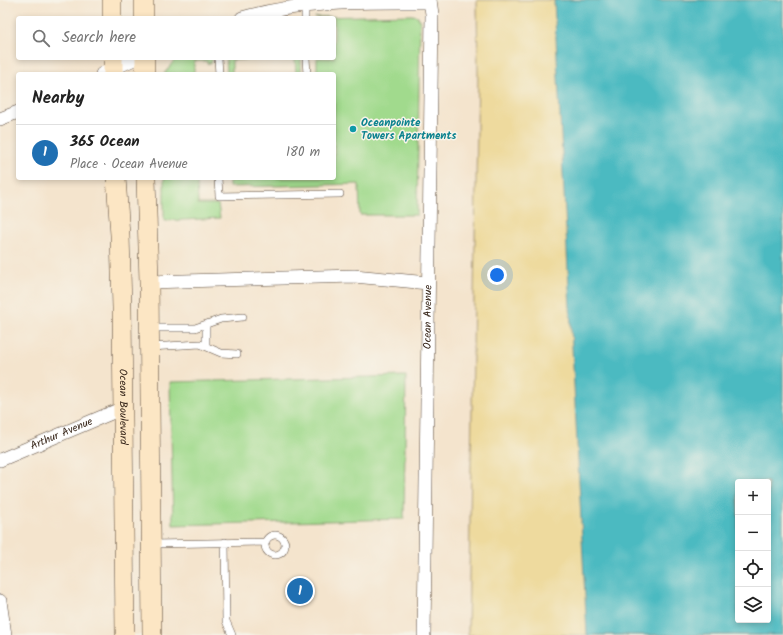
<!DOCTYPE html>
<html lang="en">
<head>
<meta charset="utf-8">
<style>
  :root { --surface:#fff; --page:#f6f6f6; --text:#222; --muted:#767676; --line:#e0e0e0; --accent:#1f6fb2 }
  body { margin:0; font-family:Kalam,sans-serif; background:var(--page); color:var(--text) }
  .controls { position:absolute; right:12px; bottom:12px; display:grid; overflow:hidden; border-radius:4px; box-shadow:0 2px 6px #0003 }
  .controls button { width:36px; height:36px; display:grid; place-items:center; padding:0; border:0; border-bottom:1px solid var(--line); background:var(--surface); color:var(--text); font:20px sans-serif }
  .you { position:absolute; left:497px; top:275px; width:14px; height:14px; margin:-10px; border:3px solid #fff; border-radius:50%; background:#1a73e8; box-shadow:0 0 0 6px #1a73e833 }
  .badge { display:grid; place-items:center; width:26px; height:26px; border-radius:50%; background:var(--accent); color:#fff; font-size:13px; font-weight:700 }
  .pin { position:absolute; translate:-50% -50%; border:2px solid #fff; box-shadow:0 1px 4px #0006 }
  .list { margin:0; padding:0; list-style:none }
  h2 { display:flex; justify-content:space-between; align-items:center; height:52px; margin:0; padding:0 16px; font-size:17px }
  h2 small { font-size:13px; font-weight:400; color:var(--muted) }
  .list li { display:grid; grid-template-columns:26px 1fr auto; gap:12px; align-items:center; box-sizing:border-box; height:56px; padding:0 16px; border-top:1px solid var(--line) }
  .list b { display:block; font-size:15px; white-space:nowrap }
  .list p { margin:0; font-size:13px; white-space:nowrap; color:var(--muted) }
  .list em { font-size:13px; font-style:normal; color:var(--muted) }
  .icon { flex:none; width:22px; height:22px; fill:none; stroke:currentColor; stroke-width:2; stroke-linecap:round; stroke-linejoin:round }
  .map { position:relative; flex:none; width:783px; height:635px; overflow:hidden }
  .search { position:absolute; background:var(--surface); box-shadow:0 2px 6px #0003; left:16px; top:16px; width:320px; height:44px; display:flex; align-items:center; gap:10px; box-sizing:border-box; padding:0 14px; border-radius:4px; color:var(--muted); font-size:15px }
  .panel { position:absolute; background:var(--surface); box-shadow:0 2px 6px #0003; left:16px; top:72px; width:320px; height:108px; border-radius:4px }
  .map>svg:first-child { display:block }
  .green { fill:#a1da8d; stroke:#6e8256 }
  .sand { fill:#eeda9e; stroke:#94825e }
  .water { fill:#4bbac1; stroke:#437270; fill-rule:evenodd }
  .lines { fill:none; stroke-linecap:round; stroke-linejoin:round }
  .service-casing { stroke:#574638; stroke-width:8 }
  .minor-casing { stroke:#574638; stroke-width:14 }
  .secondary-casing { stroke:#574638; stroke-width:20 }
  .service { stroke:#fff; stroke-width:7 }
  .minor { stroke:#fff; stroke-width:13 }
  .secondary { stroke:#fce6c4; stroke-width:19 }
  .culture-dot { fill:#0f9aa8; stroke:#f7f3e8; stroke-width:1.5 }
  .labels { text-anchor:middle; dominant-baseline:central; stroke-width:3; stroke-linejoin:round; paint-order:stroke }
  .culture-label { font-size:11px; font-weight:bold; fill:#0d838f; stroke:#f7f3e8; text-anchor:start }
  .street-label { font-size:11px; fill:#3b2a1e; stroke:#f7f3e8 }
</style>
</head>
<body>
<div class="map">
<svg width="783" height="635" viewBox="0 0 783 635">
  <rect width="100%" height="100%" fill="#f7f3e8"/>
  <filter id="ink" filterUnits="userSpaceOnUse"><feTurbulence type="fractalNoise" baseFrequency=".025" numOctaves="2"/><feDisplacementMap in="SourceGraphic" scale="8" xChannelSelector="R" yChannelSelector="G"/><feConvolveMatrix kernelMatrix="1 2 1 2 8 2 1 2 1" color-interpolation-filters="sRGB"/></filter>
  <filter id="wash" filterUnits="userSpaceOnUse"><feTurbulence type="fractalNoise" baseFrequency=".012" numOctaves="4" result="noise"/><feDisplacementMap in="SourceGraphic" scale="16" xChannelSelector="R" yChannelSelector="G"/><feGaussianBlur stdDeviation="0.9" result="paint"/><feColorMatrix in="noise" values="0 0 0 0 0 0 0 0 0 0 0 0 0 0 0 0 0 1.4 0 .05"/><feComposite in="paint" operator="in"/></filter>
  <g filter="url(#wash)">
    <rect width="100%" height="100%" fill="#f4e4cd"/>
    <path class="green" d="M 412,15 L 418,16 L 420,22 L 417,215 L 360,215 L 359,184 L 229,187 L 229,181 L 242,180 L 242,178 L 334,178 L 334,74 L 317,74 L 317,58 L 334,58 L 334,18 L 315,17 Z
      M 176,58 L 212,58 L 212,62 L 207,64 L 207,61 L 194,61 L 194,74 L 164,74 Z
      M 226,58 L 301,58 L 301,73 L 300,74 L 296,73 L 295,59 L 232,60 L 232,74 L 227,74 Z
      M 164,178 L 197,178 L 198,204 L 218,204 L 220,218 L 164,221 Z
      M 406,376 L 404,519 L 173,525 L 170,382 Z"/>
    <path class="sand" d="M 477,0 L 767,0 L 738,482 L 738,620 L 761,635 L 468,635 L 478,73 Z"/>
    <path class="water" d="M 554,0 L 783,0 L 783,635 L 587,635 ZM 738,482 L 768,482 L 768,620 L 738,620 Z"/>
  </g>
  <g filter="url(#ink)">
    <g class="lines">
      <defs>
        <path id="service" d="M 305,5 L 305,18
          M 218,58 L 219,74
          M 306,58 L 307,74
          M 218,178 L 219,196 L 340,194
          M 206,325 L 206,346
          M 151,328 L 195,328 L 221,319 L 243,317
          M 150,347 L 200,344 L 221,353 L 237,354
          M265 545a10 10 0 1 1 20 0a10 10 0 1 1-20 0Z
          M 225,542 L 226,621 L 232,635
          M 153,544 L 266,542"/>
        <g id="minor">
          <path d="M 242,18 C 305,0 365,2 430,2"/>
          <path d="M 102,74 L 136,58"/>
          <path d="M 0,119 L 18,112"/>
          <path d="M 149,282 L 354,276 L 428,283"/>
          <path id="s1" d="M 0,460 L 123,408"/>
          <path d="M 0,601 L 5,635"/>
          <path id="s2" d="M 424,635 L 432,14 L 430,0"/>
        </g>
        <g id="secondary">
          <path d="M 112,0 L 112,18"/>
          <path d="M 144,0 L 144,18"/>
          <path d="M 113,58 L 113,74"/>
          <path d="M 145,74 L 145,58"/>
          <path id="s3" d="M 116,178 L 120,235 L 122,308 L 125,635"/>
          <path d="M 146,178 L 149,282 L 152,635"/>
        </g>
      </defs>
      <use href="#service" class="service-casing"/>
      <use href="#minor" class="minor-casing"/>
      <use href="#secondary" class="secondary-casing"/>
      <use href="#service" class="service"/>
      <use href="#minor" class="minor"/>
      <use href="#secondary" class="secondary"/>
    </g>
  </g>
  <circle class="culture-dot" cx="353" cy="129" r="4"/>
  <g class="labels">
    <g class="culture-label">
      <text x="361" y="123">Oceanpointe<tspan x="361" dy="13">Towers Apartments</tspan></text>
    </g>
    <g class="street-label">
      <text stroke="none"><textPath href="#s2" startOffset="318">Ocean Avenue</textPath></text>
      <text stroke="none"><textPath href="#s3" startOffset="229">Ocean Boulevard</textPath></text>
      <text stroke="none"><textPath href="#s1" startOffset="67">Arthur Avenue</textPath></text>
    </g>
  </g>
</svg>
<div class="controls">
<button>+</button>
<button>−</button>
<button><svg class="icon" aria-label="locate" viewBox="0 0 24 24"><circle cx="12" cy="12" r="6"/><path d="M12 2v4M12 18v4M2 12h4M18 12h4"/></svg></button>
<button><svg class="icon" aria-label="layers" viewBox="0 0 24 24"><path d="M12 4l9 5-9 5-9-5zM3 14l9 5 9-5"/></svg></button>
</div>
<div class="you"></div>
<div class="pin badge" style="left:300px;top:591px">1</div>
<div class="search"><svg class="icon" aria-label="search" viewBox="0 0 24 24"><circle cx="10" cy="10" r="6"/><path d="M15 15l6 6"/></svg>Search here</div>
<section class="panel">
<h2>Nearby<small></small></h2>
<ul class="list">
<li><span class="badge">1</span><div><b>365 Ocean</b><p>Place · Ocean Avenue</p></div><em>180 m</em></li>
</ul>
</section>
</div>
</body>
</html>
